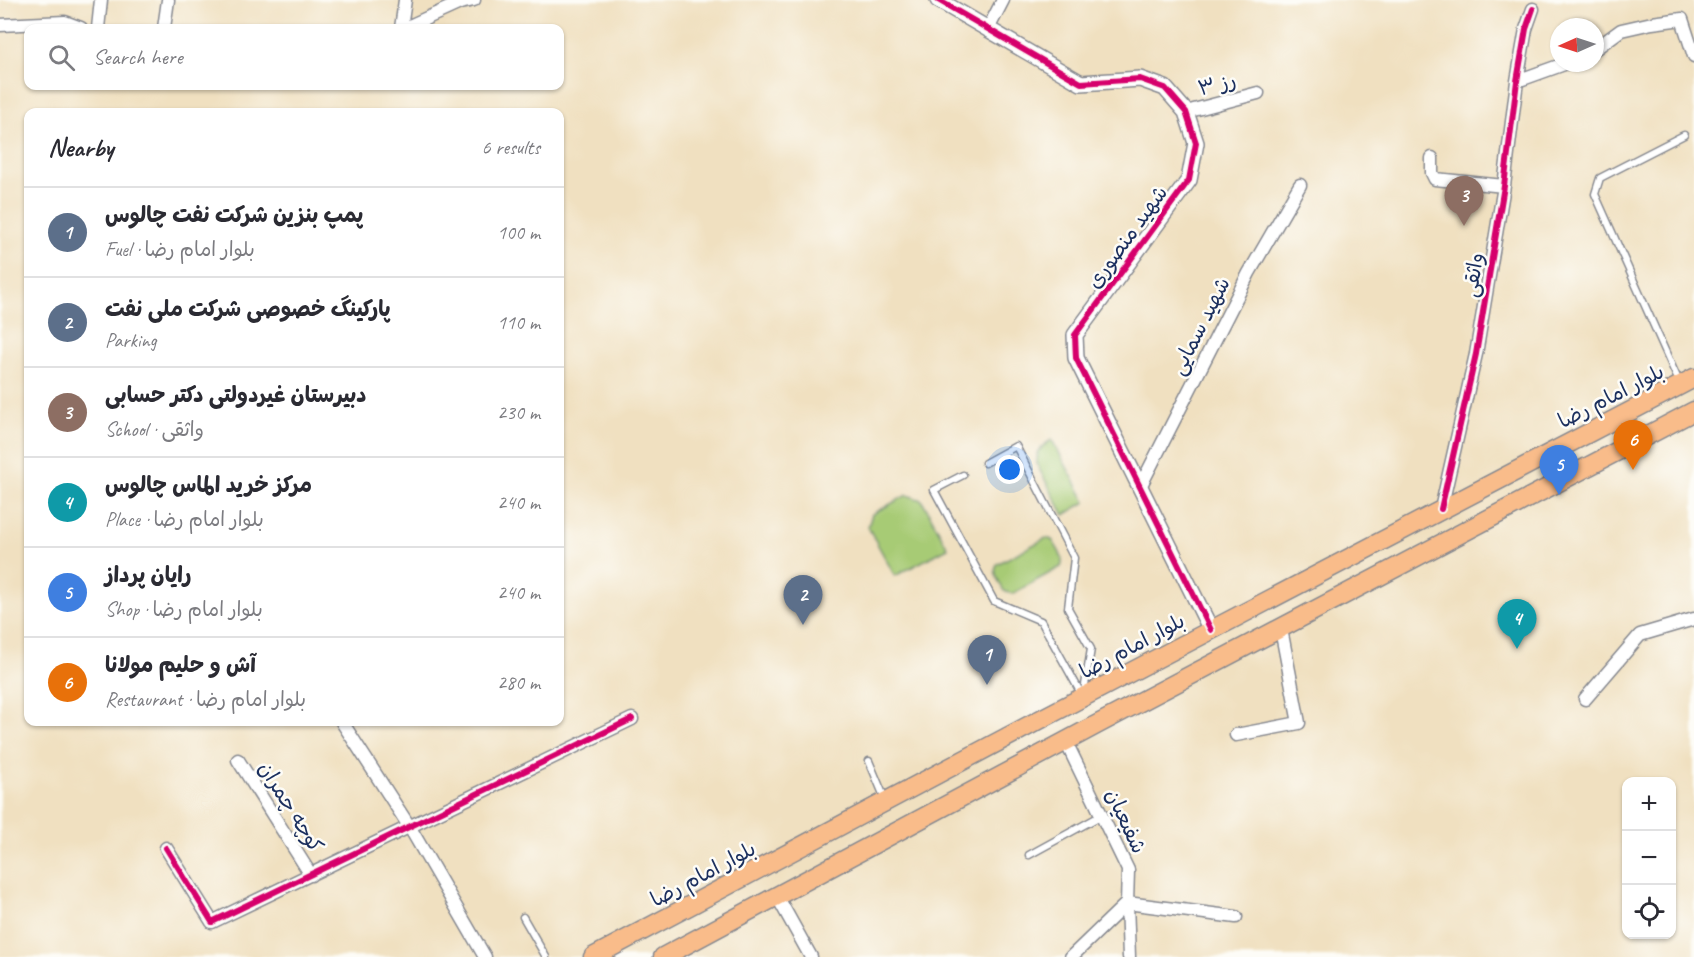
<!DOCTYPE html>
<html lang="en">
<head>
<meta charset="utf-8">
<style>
  :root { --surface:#fff; --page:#f2f2f3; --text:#2b2b33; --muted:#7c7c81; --line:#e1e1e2; --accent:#d1495b }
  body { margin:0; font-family:Caveat,"Playpen Sans Arabic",sans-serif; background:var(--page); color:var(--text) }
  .controls { position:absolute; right:18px; bottom:18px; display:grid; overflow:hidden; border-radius:12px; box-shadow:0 2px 4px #0004 }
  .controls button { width:54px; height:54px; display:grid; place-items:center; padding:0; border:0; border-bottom:2px solid var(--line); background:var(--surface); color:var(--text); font:30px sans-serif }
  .compass { position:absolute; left:1550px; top:18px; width:54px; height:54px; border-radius:50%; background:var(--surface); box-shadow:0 2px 4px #0004; rotate:267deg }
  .you { position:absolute; left:1010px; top:470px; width:21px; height:21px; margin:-15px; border:4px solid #fff; border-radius:50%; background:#1a73e8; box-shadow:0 0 0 9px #1a73e833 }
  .badge { display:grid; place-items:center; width:39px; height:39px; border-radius:50%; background:var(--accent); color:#fff; font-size:20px; font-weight:700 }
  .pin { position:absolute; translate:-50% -50px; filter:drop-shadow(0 2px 3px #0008) }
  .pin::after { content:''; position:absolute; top:32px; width:21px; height:18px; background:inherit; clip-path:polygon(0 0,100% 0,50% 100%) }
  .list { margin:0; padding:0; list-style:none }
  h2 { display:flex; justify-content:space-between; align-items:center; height:78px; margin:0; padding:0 24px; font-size:26px }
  h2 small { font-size:20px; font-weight:400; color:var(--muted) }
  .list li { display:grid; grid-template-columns:39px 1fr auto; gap:18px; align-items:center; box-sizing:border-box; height:90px; padding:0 24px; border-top:2px solid var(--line) }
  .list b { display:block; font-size:22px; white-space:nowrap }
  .list p { margin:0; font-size:20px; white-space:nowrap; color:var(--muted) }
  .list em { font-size:20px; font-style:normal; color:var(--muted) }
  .icon { flex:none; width:33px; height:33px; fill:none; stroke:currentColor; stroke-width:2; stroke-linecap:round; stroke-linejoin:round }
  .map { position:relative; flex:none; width:1694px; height:957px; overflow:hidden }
  .search { position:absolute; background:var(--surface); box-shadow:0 2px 4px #0004; left:24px; top:24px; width:540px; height:66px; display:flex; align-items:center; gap:15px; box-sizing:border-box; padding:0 21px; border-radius:12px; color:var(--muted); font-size:22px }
  .panel { position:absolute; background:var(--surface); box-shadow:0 2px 4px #0004; left:24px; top:108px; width:540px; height:618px; border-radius:12px }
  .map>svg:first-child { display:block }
  .green { fill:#a7cb75; stroke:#617d6a; stroke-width:1.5 }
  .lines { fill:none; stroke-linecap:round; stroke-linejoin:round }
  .service-casing { stroke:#86888f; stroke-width:9 }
  .minor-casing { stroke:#86888f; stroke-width:15 }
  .tertiary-casing { stroke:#86888f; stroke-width:18 }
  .primary-casing { stroke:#86888f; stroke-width:21 }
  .service { stroke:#fff; stroke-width:6 }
  .minor { stroke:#fff; stroke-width:12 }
  .tertiary { stroke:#fff; stroke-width:15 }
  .primary { stroke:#f9bc8a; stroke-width:18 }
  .cycleway-casing { stroke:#fdfcf7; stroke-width:10 }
  .cycleway { stroke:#d6006c; stroke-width:6 }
  .labels { text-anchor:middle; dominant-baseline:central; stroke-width:5; stroke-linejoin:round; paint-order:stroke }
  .street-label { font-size:21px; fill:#1b2f5e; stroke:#fdfcf7 }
</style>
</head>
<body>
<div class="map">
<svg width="1694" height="957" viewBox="0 0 1694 957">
  <rect width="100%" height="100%" fill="#fdfcf7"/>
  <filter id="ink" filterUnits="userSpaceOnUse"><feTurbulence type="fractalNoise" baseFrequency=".0167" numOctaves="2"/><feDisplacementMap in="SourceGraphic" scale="12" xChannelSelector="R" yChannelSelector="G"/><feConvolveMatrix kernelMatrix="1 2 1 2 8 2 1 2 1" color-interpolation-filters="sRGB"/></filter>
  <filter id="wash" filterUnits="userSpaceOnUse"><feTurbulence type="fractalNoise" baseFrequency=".008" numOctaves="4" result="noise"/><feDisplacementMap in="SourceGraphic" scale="24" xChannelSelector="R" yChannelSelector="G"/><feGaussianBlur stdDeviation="1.35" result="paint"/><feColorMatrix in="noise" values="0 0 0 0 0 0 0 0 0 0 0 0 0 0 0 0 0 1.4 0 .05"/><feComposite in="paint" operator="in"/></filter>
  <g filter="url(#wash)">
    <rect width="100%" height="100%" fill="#f0e0c0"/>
    <path class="green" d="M 1052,440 L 1086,502 L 1064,515 L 1037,465 C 1036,451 1041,446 1052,440 Z
      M 907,495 L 922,500 L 948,548 L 895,576 L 868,527 L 872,514 Z
      M 1046,538 L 1052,540 C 1057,548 1065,558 1061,567 L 1012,594 L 1004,591 C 1000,583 992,573 997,564 Z"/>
  </g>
  <g filter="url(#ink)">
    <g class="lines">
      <defs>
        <path id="service" d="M 1680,384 L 1595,194 L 1600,178 L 1684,135
          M 963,475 L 934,490 L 994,601 L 1041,621 L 1083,697 L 1091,649 L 1068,608 L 1074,558 L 1016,446 L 985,463
          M 869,761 L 885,799
          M 1029,855 L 1102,815
          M 523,917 L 546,957"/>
        <path id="minor" d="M 0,25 L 65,22 L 81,28
          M 98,28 L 101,0
          M 164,28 L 168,0
          M 401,28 L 405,0
          M 405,28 L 460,3 L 474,0
          M 988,29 L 1003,0
          M 1595,49 L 1621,30 L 1652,23 L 1682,19 L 1694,56
          M 1517,81 L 1567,63
          M 1186,112 L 1258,93
          M 1432,158 L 1432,173 L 1435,179 L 1504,186
          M 1140,487 L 1249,273 L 1300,185
          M 1441,509 L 1476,354 L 1504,186 L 1517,81 L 1526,29 L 1533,9
          M 1585,699 L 1640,635 L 1694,619
          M 342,722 L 409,826 L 485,957
          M 1236,735 L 1299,723 L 1281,629
          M 1066,742 L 1128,870 L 1127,903 L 1129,957
          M 238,760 L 311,875
          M 166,848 L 212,922 L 632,719
          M 777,896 L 811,957
          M 1071,957 L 1127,903 L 1236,917"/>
        <path id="tertiary" d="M 938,0 L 1081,83 L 1140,79 L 1165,88 L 1186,112 L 1196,143 L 1189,180 L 1075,335 L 1076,358 L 1211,630"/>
        <path id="primary" d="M 593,957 L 1043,718 L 1694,378
          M 663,957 L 1098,724 L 1694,411"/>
      </defs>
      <use href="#service" class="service-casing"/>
      <use href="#minor" class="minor-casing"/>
      <use href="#tertiary" class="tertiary-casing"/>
      <use href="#primary" class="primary-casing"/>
      <use href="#service" class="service"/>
      <use href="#minor" class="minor"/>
      <use href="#tertiary" class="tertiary"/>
      <use href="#primary" class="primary"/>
      <defs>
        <path id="cycleway" d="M 938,0 L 1081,83 L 1140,79 L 1165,88 L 1186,112 L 1196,143 L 1189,180 L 1075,335 L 1076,358 L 1211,630
          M 1441,509 L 1476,354 L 1504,186 L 1517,81 L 1526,29 L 1533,9
          M 166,848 L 212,922 L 632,719"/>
      </defs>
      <use href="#cycleway" class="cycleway-casing"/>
      <use href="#cycleway" class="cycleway"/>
    </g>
  </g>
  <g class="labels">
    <g class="street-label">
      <text transform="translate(1217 84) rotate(-14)">رز ۳</text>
      <text transform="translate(1127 237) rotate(-54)">شهید منصوری</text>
      <text transform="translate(1473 275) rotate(-81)">واثقی</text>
      <text transform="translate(1200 326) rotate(-63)">شهید سمایی</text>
      <text transform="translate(1611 396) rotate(-27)">بلوار امام رضا</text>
      <text transform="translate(1132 646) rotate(-28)">بلوار امام رضا</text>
      <text transform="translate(291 807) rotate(58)">کوچه چمران</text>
      <text transform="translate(1126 821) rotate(65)">شفیعیان</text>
      <text transform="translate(703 874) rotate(-28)">بلوار امام رضا</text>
    </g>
  </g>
</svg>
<div class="controls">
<button>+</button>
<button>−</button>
<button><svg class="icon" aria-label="locate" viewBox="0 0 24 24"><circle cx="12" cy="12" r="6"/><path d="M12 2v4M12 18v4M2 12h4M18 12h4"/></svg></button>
</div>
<svg class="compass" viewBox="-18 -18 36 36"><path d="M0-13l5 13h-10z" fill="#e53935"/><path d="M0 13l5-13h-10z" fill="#7c7c81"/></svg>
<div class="you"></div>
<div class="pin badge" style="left:987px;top:685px;background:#5c6f8a">1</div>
<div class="pin badge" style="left:803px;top:625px;background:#5c6f8a">2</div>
<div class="pin badge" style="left:1464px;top:226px;background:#8d6e63">3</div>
<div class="pin badge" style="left:1517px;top:649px;background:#0f9aa8">4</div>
<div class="pin badge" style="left:1559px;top:495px;background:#3f7fe0">5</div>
<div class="pin badge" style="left:1633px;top:470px;background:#e8710a">6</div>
<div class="search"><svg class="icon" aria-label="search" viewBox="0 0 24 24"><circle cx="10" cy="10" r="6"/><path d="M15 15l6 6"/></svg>Search here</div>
<section class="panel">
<h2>Nearby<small>6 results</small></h2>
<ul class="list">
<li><span class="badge" style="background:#5c6f8a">1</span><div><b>پمپ بنزین شرکت نفت چالوس</b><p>Fuel · بلوار امام رضا</p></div><em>100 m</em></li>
<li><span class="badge" style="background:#5c6f8a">2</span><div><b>پارکینگ خصوصی شرکت ملی نفت</b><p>Parking</p></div><em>110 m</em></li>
<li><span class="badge" style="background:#8d6e63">3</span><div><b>دبیرستان غیردولتی دکتر حسابی</b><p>School · واثقی</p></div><em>230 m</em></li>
<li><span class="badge" style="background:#0f9aa8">4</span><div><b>مرکز خرید الماس چالوس</b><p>Place · بلوار امام رضا</p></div><em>240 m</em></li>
<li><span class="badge" style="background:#3f7fe0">5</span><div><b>رایان پرداز</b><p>Shop · بلوار امام رضا</p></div><em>240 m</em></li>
<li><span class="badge" style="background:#e8710a">6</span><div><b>آش و حلیم مولانا</b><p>Restaurant · بلوار امام رضا</p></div><em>280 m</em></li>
</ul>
</section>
</div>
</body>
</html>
